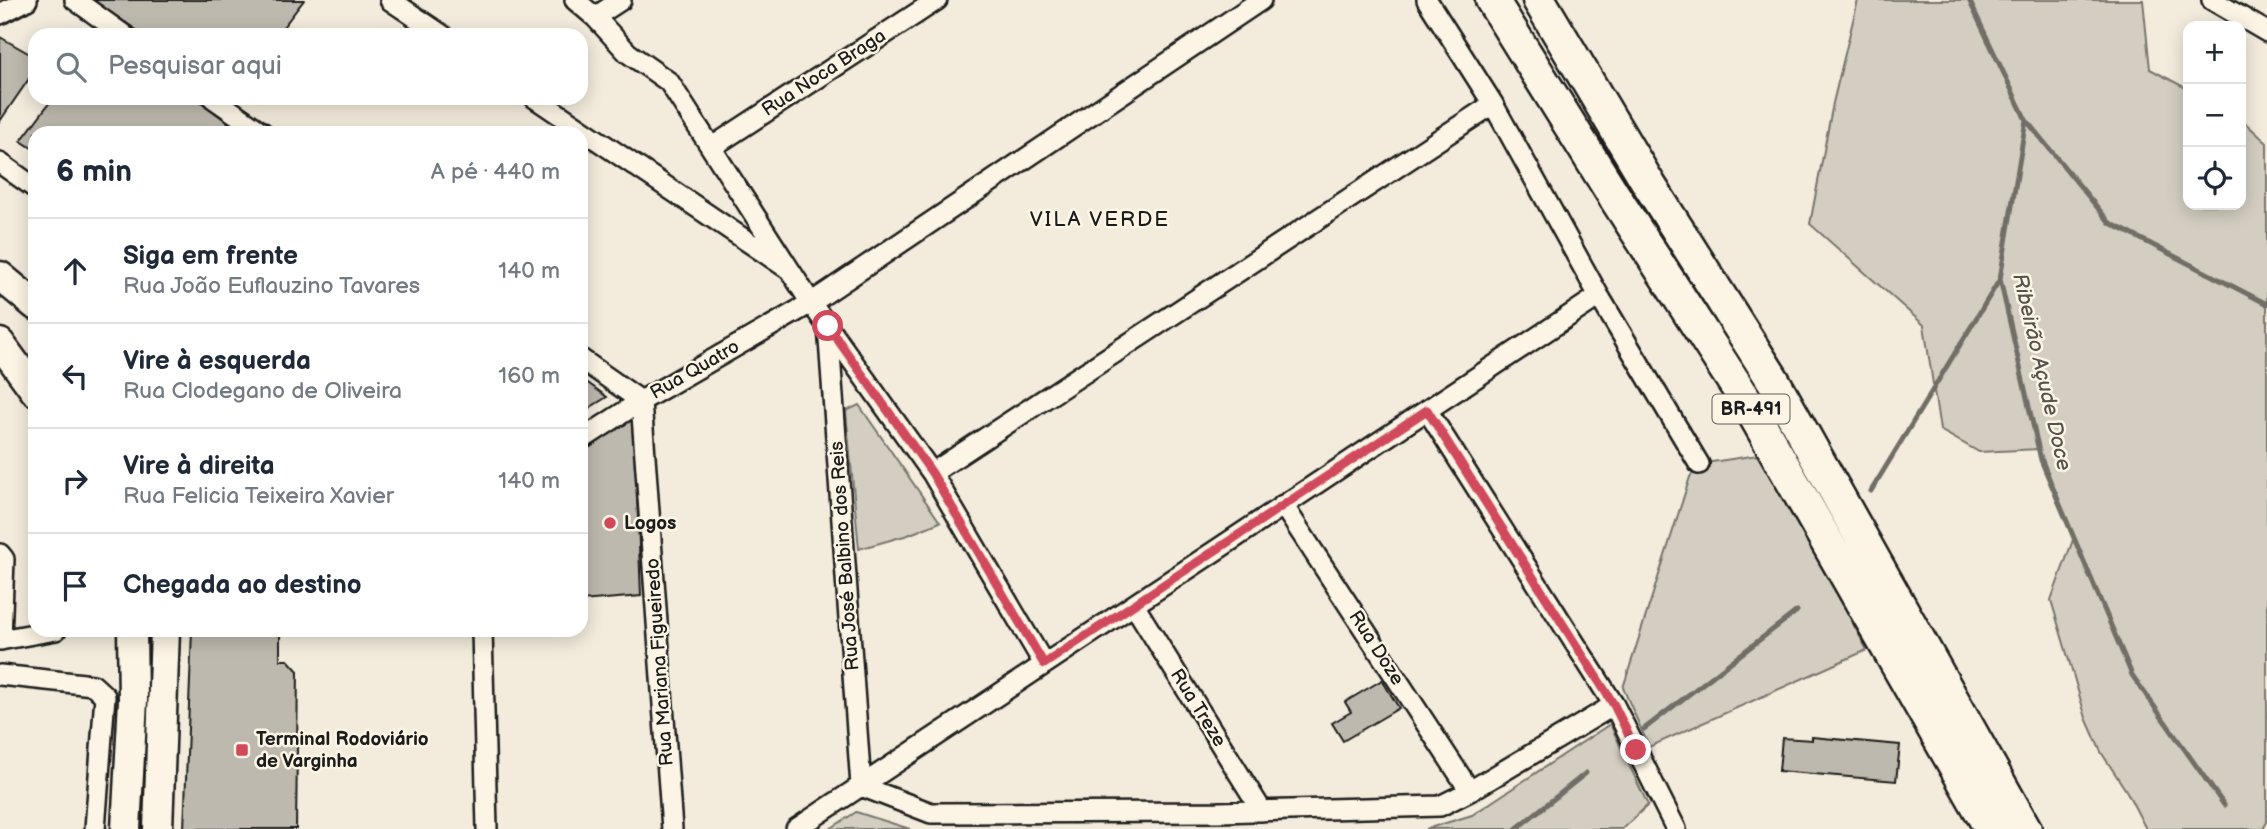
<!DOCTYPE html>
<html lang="pt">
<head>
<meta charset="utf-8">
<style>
  :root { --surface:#fff; --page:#f2f2f3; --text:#1f2937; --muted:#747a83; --line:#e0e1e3 }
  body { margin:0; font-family:"Balsamiq Sans",sans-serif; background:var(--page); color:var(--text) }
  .controls { position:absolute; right:21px; top:21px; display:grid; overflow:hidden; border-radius:14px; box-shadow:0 4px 18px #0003 }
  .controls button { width:63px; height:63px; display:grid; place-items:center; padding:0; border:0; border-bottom:2px solid var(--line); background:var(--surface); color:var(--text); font:35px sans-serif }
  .stop { position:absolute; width:21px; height:21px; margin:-16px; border:5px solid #d1495b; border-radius:50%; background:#fff }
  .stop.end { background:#d1495b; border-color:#fff; box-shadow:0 2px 7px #0008 }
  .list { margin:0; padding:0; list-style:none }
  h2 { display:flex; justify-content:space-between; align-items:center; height:91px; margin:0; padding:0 28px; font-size:30px }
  h2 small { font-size:23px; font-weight:400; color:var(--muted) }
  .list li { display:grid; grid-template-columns:46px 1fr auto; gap:21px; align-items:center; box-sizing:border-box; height:105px; padding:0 28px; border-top:2px solid var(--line) }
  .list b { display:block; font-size:26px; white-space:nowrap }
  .list p { margin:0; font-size:23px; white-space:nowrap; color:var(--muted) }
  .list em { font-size:23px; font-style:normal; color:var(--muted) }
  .icon { flex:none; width:38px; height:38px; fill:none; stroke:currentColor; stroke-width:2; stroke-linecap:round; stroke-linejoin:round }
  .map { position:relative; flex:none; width:2267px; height:829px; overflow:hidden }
  .search { position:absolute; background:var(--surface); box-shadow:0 4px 18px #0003; left:28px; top:28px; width:560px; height:77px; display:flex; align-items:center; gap:18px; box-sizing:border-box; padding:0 24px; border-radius:21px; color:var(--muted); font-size:26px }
  .panel { position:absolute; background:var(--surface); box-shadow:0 4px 18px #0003; left:28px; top:126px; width:560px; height:511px; border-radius:21px }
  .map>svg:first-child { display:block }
  .green { fill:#d3cec1; stroke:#78756e; stroke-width:2 }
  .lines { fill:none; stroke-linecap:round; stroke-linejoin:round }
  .stream { stroke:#716e68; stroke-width:5 }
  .building { fill:#beb9ae; stroke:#1c1c1c; stroke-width:2 }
  .minor-casing { stroke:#1c1c1c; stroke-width:24 }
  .secondary-casing { stroke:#1c1c1c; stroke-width:33 }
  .trunk-casing { stroke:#1c1c1c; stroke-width:37 }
  .minor { stroke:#fcf5e5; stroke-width:19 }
  .secondary { stroke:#fcf5e5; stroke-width:28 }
  .trunk { stroke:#fcf5e5; stroke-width:32 }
  .route { stroke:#d1495b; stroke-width:9 }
  .poi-dot { fill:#d1495b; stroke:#fcf5e5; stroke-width:2.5 }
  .labels { text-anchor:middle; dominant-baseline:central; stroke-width:5; stroke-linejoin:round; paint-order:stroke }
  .shield { fill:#fcf5e5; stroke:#5f5d58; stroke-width:2 }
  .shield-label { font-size:18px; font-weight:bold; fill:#1c1c1c }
  .street-label { font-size:19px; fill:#1c1c1c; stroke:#fcf5e5 }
  .poi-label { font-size:19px; font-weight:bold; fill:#1c1c1c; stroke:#fcf5e5; text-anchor:start }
  .neighbourhood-label { font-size:21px; letter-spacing:2px; fill:#1c1c1c; stroke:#fcf5e5 }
  .water-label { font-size:21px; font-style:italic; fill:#55534f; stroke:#fcf5e5 }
</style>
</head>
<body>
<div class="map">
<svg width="2267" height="829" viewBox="0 0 2267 829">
  <rect width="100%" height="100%" fill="#f3ecdd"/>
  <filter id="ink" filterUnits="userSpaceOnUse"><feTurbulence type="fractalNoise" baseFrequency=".0143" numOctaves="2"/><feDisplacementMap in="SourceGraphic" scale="14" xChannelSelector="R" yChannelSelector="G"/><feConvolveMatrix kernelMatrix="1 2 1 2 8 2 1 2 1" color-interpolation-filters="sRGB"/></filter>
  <g filter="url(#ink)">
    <path class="green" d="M 1858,0 L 2143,0 L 2150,69 L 2188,89 L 2188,205 L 2241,205 L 2241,119 L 2267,143 L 2267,822 L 2263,829 L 2146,829 L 2127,792 L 2101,752 L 2086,718 L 2051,600 L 2074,537 L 2039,449 L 1979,452 L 1940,430 L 1924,325 L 1810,224 L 1833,103 Z
      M 859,405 L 940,522 L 908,535 L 859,549 L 846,411 Z
      M 1764,454 L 1867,650 L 1649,747 L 1623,688 L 1690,477 L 1699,464 Z
      M 1610,724 L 1648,805 L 1622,829 L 1426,829 L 1472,815 Z
      M 856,812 L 910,829 L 830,829 Z"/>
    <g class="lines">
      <path class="stream" d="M 1969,0 L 2026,120 L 2000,279 L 2041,460 L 2132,675 L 2224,805
        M 2026,120 L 2110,223 L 2267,304
        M 1871,491 L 2000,279
        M 1644,729 L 1797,611
        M 1516,829 L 1586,773"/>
    </g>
    <path class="building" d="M 92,0 L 304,0 L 277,35 L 144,35 Z
      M 0,37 L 35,57 L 35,70 L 0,121 Z
      M 53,98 L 196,98 L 242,133 L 35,133 L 35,150 L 21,141 Z
      M 581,378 L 607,397 L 581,413 Z
      M 634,414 L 641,596 L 581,601 L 581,450 Z
      M 192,630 L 280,630 L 280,660 L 288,660 L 298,671 L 296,829 L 184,829 Z
      M 1382,680 L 1399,708 L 1343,741 L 1332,723 L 1351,712 L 1345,702 Z
      M 1812,737 L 1900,745 L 1896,781 L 1779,771 L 1782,738 L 1812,740 Z"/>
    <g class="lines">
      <defs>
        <path id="minor" d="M 75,0 L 124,35
          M 390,0 L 442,35
          M 575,0 L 595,17 L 628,53 L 669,82 L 811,303 L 932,473 L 1044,664
          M 1427,0 L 1493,104 L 1599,296 L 1699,464
          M 2212,0 L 2267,32
          M 0,14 L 27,0
          M 595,17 L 621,0
          M 213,98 L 263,133
          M 535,98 L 787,268
          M 712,147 L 937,0
          M 0,163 L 35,188
          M 828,326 L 861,786 L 931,813 L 1219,812 L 1440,806 L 1470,791 L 1614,705
          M 581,359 L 641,401 L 672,829
          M 1427,410 L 1614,705 L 1676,829
          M 581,440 L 641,401 L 811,303 L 1261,0
          M 932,473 L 1493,104
          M 1283,505 L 1470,791
          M 0,554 L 4,559 L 1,640
          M 1134,605 L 1262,811
          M 482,630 L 487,829
          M 0,640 L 56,630
          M 0,675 L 93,685 L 105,696 L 95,829
          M 796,829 L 1599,296"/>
        <path id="secondary" d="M 0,276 L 35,305
          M 0,343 L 35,391
          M 126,829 L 133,700 L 132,630
          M 158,829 L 165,630"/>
        <path id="trunk" d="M 1492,0 L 1616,199 L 1750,407 L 1991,829
          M 1539,0 L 1650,186 L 1773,380 L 2025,829"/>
      </defs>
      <use href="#minor" class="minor-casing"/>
      <use href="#secondary" class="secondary-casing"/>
      <use href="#trunk" class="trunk-casing"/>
      <use href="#minor" class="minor"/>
      <use href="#secondary" class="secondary"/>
      <use href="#trunk" class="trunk"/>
    </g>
  </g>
  <g class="lines" filter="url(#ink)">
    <path class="route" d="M 828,326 L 932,473 L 1044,664 L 1427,410 L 1614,705 L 1636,750"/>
  </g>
  <g class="poi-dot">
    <circle cx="610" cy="523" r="7"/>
    <rect x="235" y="743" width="14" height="14" rx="3.5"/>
  </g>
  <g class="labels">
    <rect class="shield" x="1712.5" y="394.5" width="77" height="29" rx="5"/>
    <g class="shield-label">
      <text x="1751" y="409">BR-491</text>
    </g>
    <g class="street-label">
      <text transform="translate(824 73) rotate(-33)">Rua Noca Braga</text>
      <text transform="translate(695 370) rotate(-30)">Rua Quatro</text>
      <text transform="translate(845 556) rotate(-94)">Rua José Balbino dos Reis</text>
      <text transform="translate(1376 648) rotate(57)">Rua Doze</text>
      <text transform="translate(660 662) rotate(-94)">Rua Mariana Figueiredo</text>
      <text transform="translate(1198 708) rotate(58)">Rua Treze</text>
    </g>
    <g class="poi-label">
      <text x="624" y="523">Logos</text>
      <text x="256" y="739">Terminal Rodoviário<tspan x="256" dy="22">de Varginha</tspan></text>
    </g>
    <g class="neighbourhood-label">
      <text x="1100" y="219">VILA VERDE</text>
    </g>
    <g class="water-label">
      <text transform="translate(2042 372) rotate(77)">Ribeirão Açude Doce</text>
    </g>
  </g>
</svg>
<div class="controls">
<button>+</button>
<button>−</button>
<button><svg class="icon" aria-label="locate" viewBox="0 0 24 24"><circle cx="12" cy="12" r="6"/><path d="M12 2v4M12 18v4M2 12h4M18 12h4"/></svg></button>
</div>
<div class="stop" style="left:828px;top:326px"></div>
<div class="stop end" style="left:1636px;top:750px"></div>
<div class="search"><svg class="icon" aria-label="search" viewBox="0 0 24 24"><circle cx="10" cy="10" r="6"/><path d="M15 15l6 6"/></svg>Pesquisar aqui</div>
<section class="panel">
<h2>6 min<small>A pé · 440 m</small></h2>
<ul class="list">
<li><svg class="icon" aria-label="ahead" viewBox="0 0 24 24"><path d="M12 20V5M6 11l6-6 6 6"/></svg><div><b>Siga em frente</b><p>Rua João Euflauzino Tavares</p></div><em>140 m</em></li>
<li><svg class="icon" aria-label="left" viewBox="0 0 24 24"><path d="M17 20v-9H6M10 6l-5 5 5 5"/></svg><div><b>Vire à esquerda</b><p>Rua Clodegano de Oliveira</p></div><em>160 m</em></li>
<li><svg class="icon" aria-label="right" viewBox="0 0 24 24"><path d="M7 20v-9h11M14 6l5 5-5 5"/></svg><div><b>Vire à direita</b><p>Rua Felicia Teixeira Xavier</p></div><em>140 m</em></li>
<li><svg class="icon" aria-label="arrive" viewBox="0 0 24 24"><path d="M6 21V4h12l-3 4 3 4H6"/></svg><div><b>Chegada ao destino</b></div></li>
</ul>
</section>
</div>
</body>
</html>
